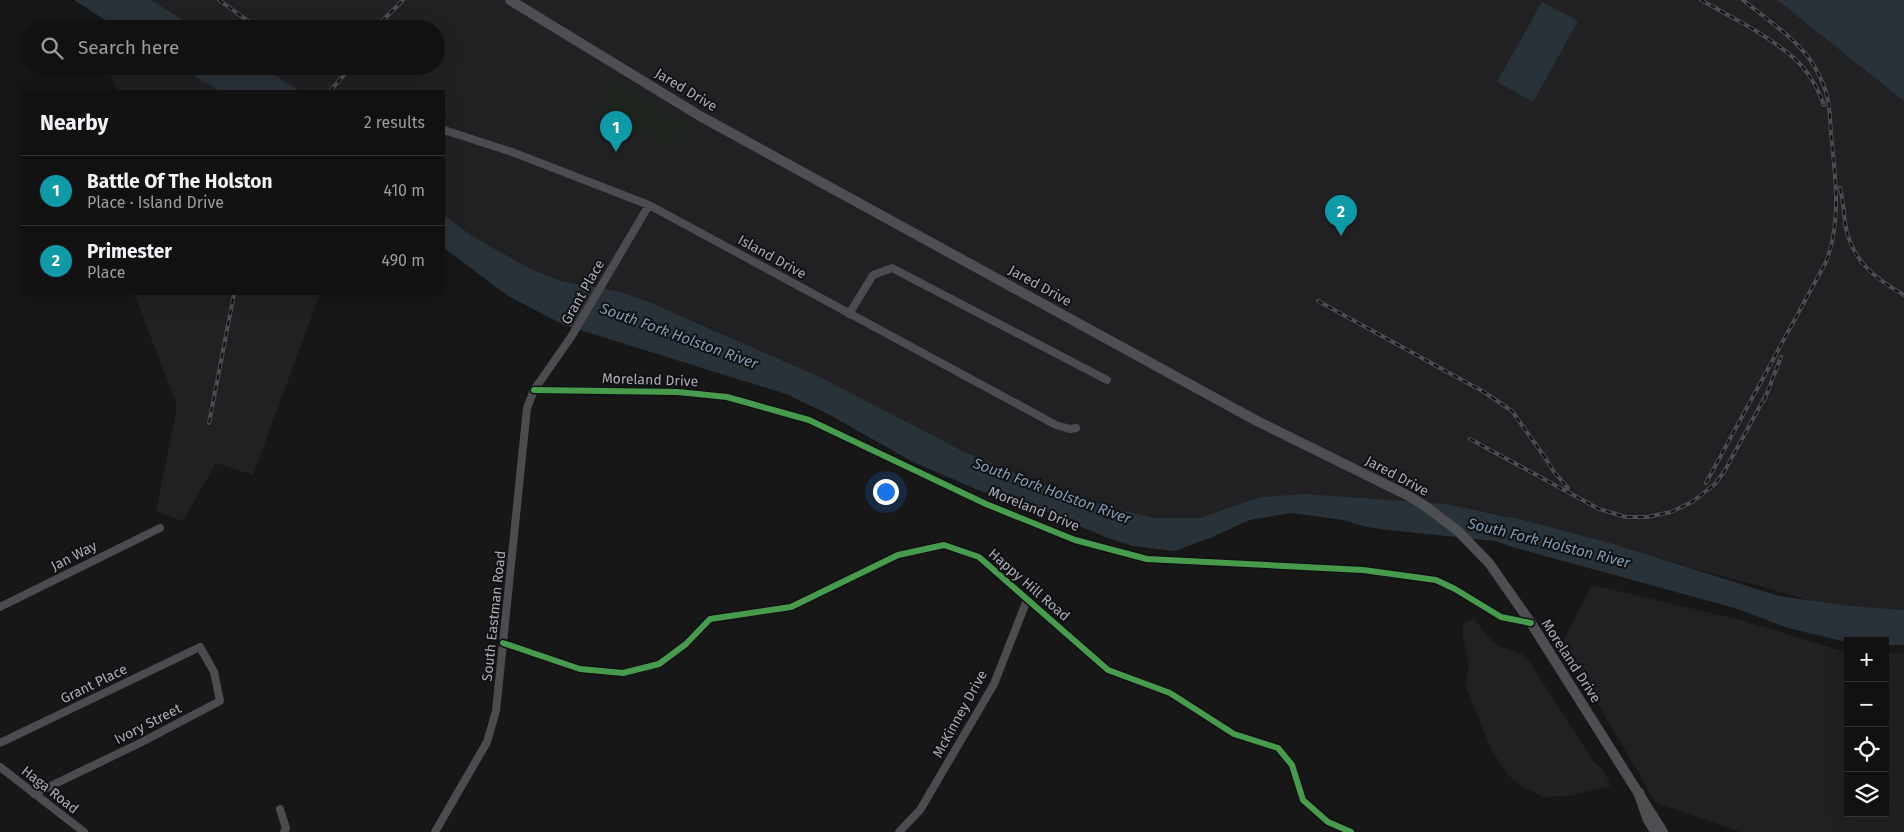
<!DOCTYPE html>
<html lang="en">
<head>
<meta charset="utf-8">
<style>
  :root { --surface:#111; --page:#1e1f1f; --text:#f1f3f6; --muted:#9c9d9f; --line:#303131; --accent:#757880 }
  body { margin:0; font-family:"Fira Sans",sans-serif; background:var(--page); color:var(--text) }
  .controls { position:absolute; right:15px; bottom:15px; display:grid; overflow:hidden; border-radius:0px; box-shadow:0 5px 20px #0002 }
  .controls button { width:45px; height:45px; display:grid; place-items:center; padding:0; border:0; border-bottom:1px solid var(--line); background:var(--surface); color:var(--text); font:25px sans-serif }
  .you { position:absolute; left:885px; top:491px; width:18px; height:18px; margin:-12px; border:4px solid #fff; border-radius:50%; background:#1a73e8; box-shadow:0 0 0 8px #1a73e833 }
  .badge { display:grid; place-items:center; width:32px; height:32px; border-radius:50%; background:var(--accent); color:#fff; font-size:16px; font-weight:700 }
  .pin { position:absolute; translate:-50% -41px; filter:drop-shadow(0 1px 2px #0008) }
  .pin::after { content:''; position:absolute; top:26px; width:18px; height:15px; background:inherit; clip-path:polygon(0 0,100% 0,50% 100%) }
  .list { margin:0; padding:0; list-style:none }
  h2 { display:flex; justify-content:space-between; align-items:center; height:65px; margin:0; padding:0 20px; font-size:21px }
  h2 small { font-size:16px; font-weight:400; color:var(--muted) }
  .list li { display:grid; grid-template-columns:32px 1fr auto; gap:15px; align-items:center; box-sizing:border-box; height:70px; padding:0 20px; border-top:1px solid var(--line) }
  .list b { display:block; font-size:19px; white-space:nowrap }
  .list p { margin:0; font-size:16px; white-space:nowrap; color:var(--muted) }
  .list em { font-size:16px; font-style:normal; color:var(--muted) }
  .icon { flex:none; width:28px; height:28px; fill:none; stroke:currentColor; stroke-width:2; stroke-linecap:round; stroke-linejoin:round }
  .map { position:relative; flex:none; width:1904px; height:832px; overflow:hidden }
  .search { position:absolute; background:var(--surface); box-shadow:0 5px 20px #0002; left:20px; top:20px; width:425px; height:55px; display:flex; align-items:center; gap:12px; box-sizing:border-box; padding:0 18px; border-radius:28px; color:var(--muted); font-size:19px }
  .panel { position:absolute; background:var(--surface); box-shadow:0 5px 20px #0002; left:20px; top:90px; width:425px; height:205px; border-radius:0px }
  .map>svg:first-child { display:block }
  .built { fill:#212123 }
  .green { fill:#1d241e }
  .water { fill:#2a3239 }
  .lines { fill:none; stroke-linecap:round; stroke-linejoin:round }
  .minor { stroke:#4b4c50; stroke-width:8 }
  .major { stroke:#4d4f52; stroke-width:10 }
  .highway { stroke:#4e4e51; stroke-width:11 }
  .rail-casing { stroke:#4b4c4f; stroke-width:4 }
  .rail { stroke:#111113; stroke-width:2; stroke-dasharray:5.5; stroke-linecap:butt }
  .cycleway-casing { stroke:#111113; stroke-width:9 }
  .cycleway { stroke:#469c4c; stroke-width:6 }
  .labels { text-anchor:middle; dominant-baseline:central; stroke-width:4; stroke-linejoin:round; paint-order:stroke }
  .street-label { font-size:14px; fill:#a8adb8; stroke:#111113 }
  .water-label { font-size:15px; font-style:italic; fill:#7f9bb3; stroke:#111113 }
</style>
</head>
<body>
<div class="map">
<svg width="1904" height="832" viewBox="0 0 1904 832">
  <rect width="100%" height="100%" fill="#171717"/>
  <path class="built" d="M 151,0 L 1787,0 L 1904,91 L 1904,616 L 1838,608 L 1498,514 L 1442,504 L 1306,494 L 1260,497 L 1201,518 L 1155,518 L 1112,508 L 1041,484 L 963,451 L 820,377 L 690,319 L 654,304 L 621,292 L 561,281 L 531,269 L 475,238 L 444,215 L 444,91 L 300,91 L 258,66 L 436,66 L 436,29 L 196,29 Z
    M 110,66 L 177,66 L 220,91 L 118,91 L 109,73 Z
    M 134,294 L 320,294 L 253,475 L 216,463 L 183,521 L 156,511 L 176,413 L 176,402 Z
    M 1592,585 L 1741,620 L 1848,653 L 1848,813 L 1885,813 L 1885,653 L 1904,653 L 1904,832 L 1741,832 L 1656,803 L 1562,643 Z
    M 1474,619 L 1492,641 L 1501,647 L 1522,654 L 1529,661 L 1594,762 L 1602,769 L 1609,781 L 1610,786 L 1570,796 L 1544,797 L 1524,788 L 1509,776 L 1492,751 L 1466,687 L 1469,663 L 1462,633 L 1463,625 L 1466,622 Z"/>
  <path class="green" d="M 616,81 L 686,124 L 674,148 L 597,115 Z"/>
  <path class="water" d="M 74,0 L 151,0 L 197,29 L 119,29 Z
    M 1777,0 L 1904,0 L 1904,101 Z
    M 1542,2 L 1578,21 L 1533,102 L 1497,82 Z
    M 177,66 L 259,66 L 300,91 L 220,91 Z
    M 444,215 L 475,238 L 531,269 L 561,281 L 621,292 L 654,304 L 820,377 L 963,451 L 1041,484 L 1112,508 L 1155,518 L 1200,518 L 1260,497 L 1306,494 L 1446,504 L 1527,521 L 1613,544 L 1779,596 L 1849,606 L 1904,610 L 1904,645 L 1885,645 L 1885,641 L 1848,641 L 1848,642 L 1846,642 L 1785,627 L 1738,609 L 1512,547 L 1495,541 L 1388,530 L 1367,527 L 1343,520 L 1291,513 L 1249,520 L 1215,536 L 1175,551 L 1133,546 L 1108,538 L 1047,512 L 983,492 L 913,462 L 830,415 L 786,394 L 564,325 L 508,296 L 444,248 Z"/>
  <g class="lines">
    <path class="minor" d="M 444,130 L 512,152 L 649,205 L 1056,425 L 1070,429 L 1076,428
      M 849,314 L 873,275 L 892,268 L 1107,380
      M 534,390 L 678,392 L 727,397 L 809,420 L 986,504 L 1075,540 L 1147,559 L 1363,570 L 1436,580 L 1455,589 L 1501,617 L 1531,623
      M 0,607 L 160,528
      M 503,643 L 580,669 L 623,673 L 659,664 L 686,644 L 710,619 L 791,607 L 898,555 L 944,545 L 979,557 L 1108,670 L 1170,693 L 1234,734 L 1278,748 L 1292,765 L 1303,800 L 1328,822 L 1351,832
      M 0,743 L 200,647 L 214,672 L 220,701 L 142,742 L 34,794
      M 0,767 L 84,832
      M 280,809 L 286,828 L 284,832
      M 435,832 L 487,742 L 496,711 L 527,408 L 534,390 L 571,337 L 649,205
      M 899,832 L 920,810 L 994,684 L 1027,600"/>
    <path class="major" d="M 510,0 L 700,116 L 1255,420 L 1409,496 L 1425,506 L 1458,531 L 1489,563 L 1531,623 L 1663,832"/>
    <path class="highway" d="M 1639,793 L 1648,819 L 1656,832"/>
    <defs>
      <path id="rail" d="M 219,0 L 259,29
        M 1701,0 C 1731,17 1770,36 1796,60 C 1809,72 1818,89 1824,105
        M 374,29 L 403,0
        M 330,91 L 352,66
        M 1840,188 C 1843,200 1844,211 1845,223 C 1851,260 1874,278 1904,295
        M 1318,301 L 1484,392 L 1512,411 L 1546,459
        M 1764,401 L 1781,357
        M 209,423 L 234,294
        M 1470,439 L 1599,509 L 1626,517 L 1647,517 L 1671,512 L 1692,502 L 1715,484 L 1724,472 L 1766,395
        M 1543,454 L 1554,472 L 1568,488
        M 1706,483 L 1826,262 C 1842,221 1835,175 1831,133 C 1830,119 1830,105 1826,92 C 1822,80 1816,68 1809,58 C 1791,35 1765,18 1743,0"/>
    </defs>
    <use href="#rail" class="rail-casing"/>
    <use href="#rail" class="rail"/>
    <defs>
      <path id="cycleway" d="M 534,390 L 678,392 L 727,397 L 809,420 L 986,504 L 1075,540 L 1147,559 L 1363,570 L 1436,580 L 1455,589 L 1501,617 L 1531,623
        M 503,643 L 580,669 L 623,673 L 659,664 L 686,644 L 710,619 L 791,607 L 898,555 L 944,545 L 979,557 L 1108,670 L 1170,693 L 1234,734 L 1278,748 L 1292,765 L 1303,800 L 1328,822 L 1351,832"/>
    </defs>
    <use href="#cycleway" class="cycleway-casing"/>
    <use href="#cycleway" class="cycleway"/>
  </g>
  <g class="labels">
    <g class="street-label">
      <text transform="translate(686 90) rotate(31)">Jared Drive</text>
      <text transform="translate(772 257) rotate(29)">Island Drive</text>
      <text transform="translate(1040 286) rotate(29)">Jared Drive</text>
      <text transform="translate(583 292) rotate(-60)">Grant Place</text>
      <text transform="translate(650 380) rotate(2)">Moreland Drive</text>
      <text transform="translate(1397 476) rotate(28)">Jared Drive</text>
      <text transform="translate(1034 509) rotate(22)">Moreland Drive</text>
      <text transform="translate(74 556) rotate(-27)">Jan Way</text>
      <text transform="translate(1029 585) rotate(41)">Happy Hill Road</text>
      <text transform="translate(494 616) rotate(-84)">South Eastman Road</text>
      <text transform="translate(1571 661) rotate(57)">Moreland Drive</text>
      <text transform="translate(94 684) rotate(-26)">Grant Place</text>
      <text transform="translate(960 714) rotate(-61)">McKinney Drive</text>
      <text transform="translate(148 724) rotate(-27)">Ivory Street</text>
      <text transform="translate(50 790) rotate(38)">Haga Road</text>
    </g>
    <g class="water-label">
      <text transform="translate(679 336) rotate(20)">South Fork Holston River</text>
      <text transform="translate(1052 491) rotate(20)">South Fork Holston River</text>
      <text transform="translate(1549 543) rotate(14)">South Fork Holston River</text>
    </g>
  </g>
</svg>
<div class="controls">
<button>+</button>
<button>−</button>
<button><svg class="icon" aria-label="locate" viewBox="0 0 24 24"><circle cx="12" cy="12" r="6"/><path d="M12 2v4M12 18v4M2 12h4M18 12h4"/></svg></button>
<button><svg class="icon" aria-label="layers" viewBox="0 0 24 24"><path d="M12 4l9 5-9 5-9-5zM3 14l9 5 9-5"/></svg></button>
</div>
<div class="you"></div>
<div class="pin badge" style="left:616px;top:152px;background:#0f9aa8">1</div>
<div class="pin badge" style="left:1341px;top:236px;background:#0f9aa8">2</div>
<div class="search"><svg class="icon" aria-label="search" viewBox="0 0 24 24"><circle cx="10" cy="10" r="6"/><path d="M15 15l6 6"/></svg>Search here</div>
<section class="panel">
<h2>Nearby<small>2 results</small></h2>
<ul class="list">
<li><span class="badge" style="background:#0f9aa8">1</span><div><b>Battle Of The Holston</b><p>Place · Island Drive</p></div><em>410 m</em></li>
<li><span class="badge" style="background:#0f9aa8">2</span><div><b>Primester</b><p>Place</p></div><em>490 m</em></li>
</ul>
</section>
</div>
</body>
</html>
